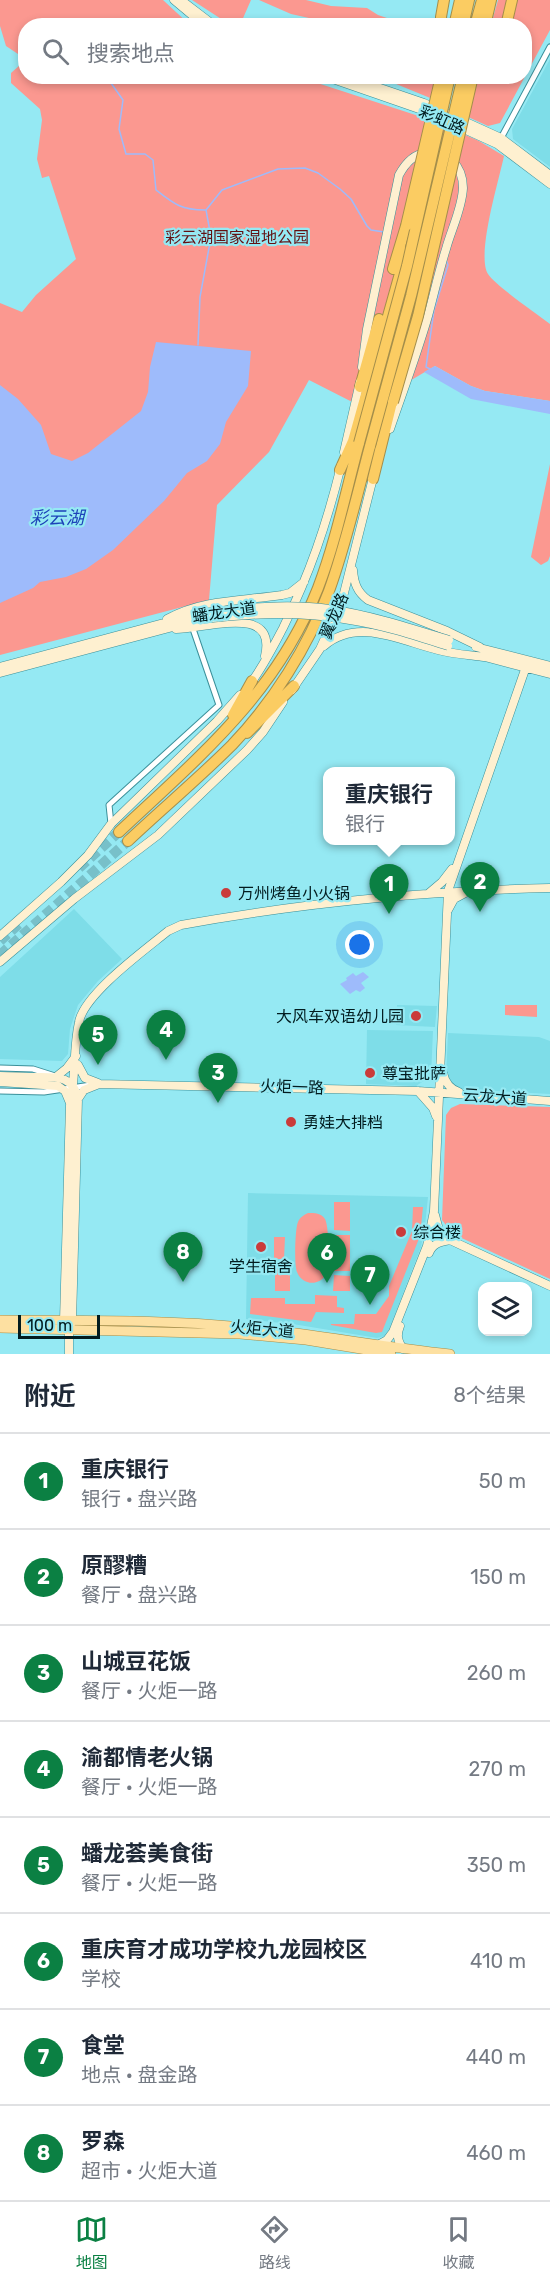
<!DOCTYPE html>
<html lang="zh">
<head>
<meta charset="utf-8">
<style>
  :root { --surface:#fff; --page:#f6f6f7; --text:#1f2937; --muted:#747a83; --line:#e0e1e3; --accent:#0b8043 }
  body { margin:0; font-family:Rubik,"Noto Sans SC",sans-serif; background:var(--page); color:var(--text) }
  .controls { position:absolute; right:18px; bottom:18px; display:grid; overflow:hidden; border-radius:12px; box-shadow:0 3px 9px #0003 }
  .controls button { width:54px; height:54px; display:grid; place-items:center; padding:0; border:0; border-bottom:2px solid var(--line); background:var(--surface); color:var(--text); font:30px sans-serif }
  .scale { position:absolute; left:18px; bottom:15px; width:82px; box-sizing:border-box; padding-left:6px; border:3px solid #021c1f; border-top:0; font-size:16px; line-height:21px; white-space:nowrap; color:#021c1f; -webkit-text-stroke:4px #95e9f3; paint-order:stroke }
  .you { position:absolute; left:360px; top:945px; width:21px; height:21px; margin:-15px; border:4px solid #fff; border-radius:50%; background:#1a73e8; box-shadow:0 0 0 9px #1a73e833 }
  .badge { display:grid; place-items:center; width:39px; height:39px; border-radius:50%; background:var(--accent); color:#fff; font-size:20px; font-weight:700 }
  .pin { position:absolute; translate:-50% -50px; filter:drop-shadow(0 2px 3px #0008) }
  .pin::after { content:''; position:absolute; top:32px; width:21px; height:18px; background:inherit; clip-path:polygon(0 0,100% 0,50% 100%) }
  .popup { position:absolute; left:323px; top:767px; width:132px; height:78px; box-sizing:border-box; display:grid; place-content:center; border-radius:12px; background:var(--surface); filter:drop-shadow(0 2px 4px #0005); font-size:20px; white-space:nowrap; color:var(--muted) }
  .popup b { font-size:22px; color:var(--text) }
  .popup::after { content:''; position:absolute; left:50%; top:100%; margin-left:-12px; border:12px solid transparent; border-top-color:var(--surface) }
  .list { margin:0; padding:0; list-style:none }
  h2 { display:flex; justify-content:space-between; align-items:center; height:78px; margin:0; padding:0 24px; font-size:26px }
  h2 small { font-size:20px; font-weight:400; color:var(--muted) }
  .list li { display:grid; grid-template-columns:39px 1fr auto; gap:18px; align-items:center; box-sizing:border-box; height:96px; padding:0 24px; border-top:2px solid var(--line) }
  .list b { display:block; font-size:22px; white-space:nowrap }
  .list p { margin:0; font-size:20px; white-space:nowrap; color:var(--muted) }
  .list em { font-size:20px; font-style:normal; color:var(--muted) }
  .icon { flex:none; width:33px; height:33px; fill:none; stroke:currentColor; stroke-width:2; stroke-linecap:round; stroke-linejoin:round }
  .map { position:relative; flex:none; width:550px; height:1354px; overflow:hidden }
  .search { position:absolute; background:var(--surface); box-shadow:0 3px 9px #0003; left:18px; right:18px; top:18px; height:66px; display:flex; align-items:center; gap:15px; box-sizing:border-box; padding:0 21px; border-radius:24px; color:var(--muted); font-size:22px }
  .sheet { height:846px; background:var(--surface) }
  nav { display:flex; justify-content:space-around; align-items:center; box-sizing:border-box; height:84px; border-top:2px solid var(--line); background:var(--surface); font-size:16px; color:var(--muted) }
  nav a { display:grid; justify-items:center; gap:3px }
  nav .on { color:var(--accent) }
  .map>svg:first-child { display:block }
  .built { fill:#7edde8 }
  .green { fill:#fb9890 }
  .water { fill:#9ebbfb }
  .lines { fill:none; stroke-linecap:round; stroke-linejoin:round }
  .stream { stroke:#9ebbfb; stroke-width:1.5 }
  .highway-tunnel { stroke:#78c0c9; stroke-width:10; stroke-dasharray:10 5; stroke-linecap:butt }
  .street-casing { stroke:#3b909a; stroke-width:7 }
  .secondary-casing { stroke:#3b909a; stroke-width:9 }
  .primary-casing { stroke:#a48e4b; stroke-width:10 }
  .highway-casing { stroke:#a48e4b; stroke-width:12 }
  .street { stroke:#fff; stroke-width:5 }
  .secondary { stroke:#fef0d0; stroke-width:8 }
  .primary { stroke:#fde0a1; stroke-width:9 }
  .highway { stroke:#fbcc62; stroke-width:10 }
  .secondary-bridge-casing { stroke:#3b909a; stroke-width:9; stroke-linecap:butt }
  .highway-bridge-casing { stroke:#a48e4b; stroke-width:12; stroke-linecap:butt }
  .secondary-bridge { stroke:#fef0d0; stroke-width:8 }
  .highway-bridge { stroke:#fbcc62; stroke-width:10 }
  .poi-dot { fill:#ca3b3a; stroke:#95e9f3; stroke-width:2 }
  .labels { text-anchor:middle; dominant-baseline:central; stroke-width:4.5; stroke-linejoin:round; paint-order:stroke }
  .street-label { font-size:16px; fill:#021c1f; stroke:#95e9f3 }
  .park-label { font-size:16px; fill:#631113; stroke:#95e9f3 }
  .poi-label { font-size:16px; fill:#021c1f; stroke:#95e9f3; text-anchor:start }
  .water-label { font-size:18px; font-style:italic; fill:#1d42b9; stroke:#95e9f3 }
</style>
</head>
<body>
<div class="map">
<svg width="550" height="1354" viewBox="0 0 550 1354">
  <rect width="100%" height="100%" fill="#95e9f3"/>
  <path class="built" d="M 550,59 L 550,167 L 513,139 L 512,129 Z
    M 74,909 L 122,959 L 98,981 L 78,1005 L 70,1029 L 68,1054 L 62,1061 L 0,1059 L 0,977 Z
    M 397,1005 L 437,1006 L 435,1027 L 396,1025 Z
    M 367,1030 L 433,1031 L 431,1076 L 416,1086 L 366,1084 Z
    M 448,1033 L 539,1037 L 550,1041 L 550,1094 L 461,1089 L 453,1085 L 446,1077 Z
    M 248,1193 L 428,1197 L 425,1226 L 421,1247 L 389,1330 L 385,1336 L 377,1338 L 299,1325 L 246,1319 Z"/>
  <path class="green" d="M 0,0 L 163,0 L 190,25 L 26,26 L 26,76 L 299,77 L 434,121 L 479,141 L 504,156 C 499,180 476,255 488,274 C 496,286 536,313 550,324 L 550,401 L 485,391 L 471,386 L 435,366 L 364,408 L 309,380 L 269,452 L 217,505 L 209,600 L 0,655 L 0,303 L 22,312 L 36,295 L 76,259 L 49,176 L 42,178 L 37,159 L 42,120 L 40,109 L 11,83 L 11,73 L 20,65 L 18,54 L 6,46 L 0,26 Z
    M 192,0 L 251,0 L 240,25 L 232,26 Z
    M 259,0 L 306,0 L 331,6 L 367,8 L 378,15 L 408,25 L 386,25 L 369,20 L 327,22 L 291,14 Z
    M 498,0 L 550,0 L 550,30 L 500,123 L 488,126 L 468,117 L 478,77 L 524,76 L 524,26 L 491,25 Z
    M 379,77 L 445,77 L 440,102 Z
    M 550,464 L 550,556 L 548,561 L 541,565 L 531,557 Z
    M 505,1005 L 537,1005 L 537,1017 L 505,1015 Z
    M 460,1104 L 550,1107 L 550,1279 L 453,1234 L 442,1220 L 446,1115 L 451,1108 Z
    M 334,1202 L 350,1202 L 350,1231 L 334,1230 Z
    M 413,1207 L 423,1207 L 420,1236 L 382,1332 L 376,1333 L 331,1325 L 331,1324 L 354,1324 L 355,1314 L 376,1314 L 389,1296 L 389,1286 L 412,1231 Z
    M 308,1213 C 315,1213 321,1213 325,1219 C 329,1226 330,1267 326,1274 C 319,1287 302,1285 297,1272 C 294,1266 295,1228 298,1222 C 300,1217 304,1215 308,1213 Z
    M 333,1235 L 350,1235 L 350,1271 L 334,1271 L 334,1251 L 342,1251 L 342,1243 L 333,1243 Z
    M 274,1237 L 285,1237 L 284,1259 L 274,1259 Z
    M 275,1268 L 290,1268 L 290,1291 L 275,1291 Z
    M 334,1275 L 350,1276 L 350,1291 L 333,1291 Z
    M 315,1295 L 337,1296 L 337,1307 L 344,1308 L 344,1313 L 316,1312 L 311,1322 L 250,1314 L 251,1298 L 285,1298 L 285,1304 L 315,1304 Z"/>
  <path class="water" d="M 156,342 L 251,351 L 248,386 L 226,422 L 220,444 L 207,461 L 187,473 L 164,501 L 113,550 L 86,569 L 66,577 L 40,582 L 33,588 L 0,603 L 0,385 L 18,399 L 41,425 L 51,454 L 72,461 L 88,453 L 141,411 L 148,392 L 150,367 Z
    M 435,366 L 471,386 L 485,391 L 550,401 L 550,414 L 471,399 L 424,372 Z
    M 363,972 L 369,977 L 361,983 L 365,988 L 360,992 L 356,990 L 350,994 L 340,984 L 347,980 L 346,978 L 353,973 L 356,976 Z"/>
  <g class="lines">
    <path class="stream" d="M 109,76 L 111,83 L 123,100 L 119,129 L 126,154 L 145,154 L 153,160 L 156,190 C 174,204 181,210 205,210
      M 198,345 L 200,297 L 211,237 L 206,210 L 222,190 L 278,169 L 305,168 L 318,173 L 340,189 L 351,199 L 367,226 L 371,230 L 384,232
      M 430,369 L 426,367 L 434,310 L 448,265 L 446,260"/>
    <path class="highway-tunnel" d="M 79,868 L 119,832
      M 0,941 L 19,924
      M 0,955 L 128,841"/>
    <defs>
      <path id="street" d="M 500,140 L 550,47
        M 111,824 L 109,805 L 219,705 L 193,629
        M 0,1068 L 33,1069 L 55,1076
        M 0,1091 L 44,1092 L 91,1085"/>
      <path id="secondary" d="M 174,0 L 205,26
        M 181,0 L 215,26
        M 324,76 L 422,110 L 497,144 L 550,184
        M 345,76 L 424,103 L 501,138 L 550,175
        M 362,367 L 367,329 L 399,175 C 405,164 413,154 426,153 C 448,150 463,166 463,188 C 462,209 451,230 446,249 C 439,271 434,294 428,316 C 417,354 403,391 390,429
        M 344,452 L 360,382
        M 353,570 C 354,583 357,592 368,600 L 447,631 L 480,647
        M 167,619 C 203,599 243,601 282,595 L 290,593 L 304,582
        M 176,629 C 206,629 277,603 265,656
        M 324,646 C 358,617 401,641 438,650 C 453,654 469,655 484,657
        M 476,647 L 550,666
        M 481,656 L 550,674
        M 0,667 L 201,613
        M 0,673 L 203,619
        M 250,684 C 263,667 273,647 283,628 C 310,573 326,526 341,466
        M 292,690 L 320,649 L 342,601 L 374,474
        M 429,893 L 442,882 L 452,869
        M 448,910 L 454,899 L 467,892
        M 0,936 L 61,882 L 88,855 L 111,824 L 217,721 L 240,695
        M 0,962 L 74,899 L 158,835 L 247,750 L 263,732 L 283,702
        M 78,1065 L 85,1078 L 98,1083
        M 443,1073 C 445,1082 450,1089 459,1092
        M 0,1076 C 13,1076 25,1077 38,1077 C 58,1077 73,1076 78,1099 L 72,1321 L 69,1329 L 69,1354
        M 57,1076 L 67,1068 L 76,1056
        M 0,1082 L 58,1086 L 65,1091 L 70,1103
        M 418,1091 L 433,1108 L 436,1116
        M 78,1099 L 84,1090 L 99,1084 L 418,1091 L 550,1101
        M 435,1215 L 439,1230 L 450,1240
        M 429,1253 C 433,1243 440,1242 450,1240 L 550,1286
        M 66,1325 L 64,1321 L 70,1105 C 76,1078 73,1049 79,1022 C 84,994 145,950 168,931 L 181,925 C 302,903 427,891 550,888
        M 400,1326 C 396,1336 398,1341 403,1349
        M 378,1345 L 387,1340 L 393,1332 L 427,1246 L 434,1211 L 448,891 L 528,661"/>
      <path id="primary" d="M 0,1320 C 80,1321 162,1319 242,1327 C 311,1333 380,1347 450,1354
        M 0,1328 L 240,1334 L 306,1340 L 391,1354"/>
      <path id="highway" d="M 442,26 L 441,17 L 444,0
        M 454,26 L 460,0
        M 463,26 L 469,0
        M 475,26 L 482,0
        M 485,26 L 491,0
        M 506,26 L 512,0
        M 393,269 L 406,226
        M 399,370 L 405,335
        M 360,387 L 379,319
        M 340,470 L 353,441 L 406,252
        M 373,479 L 394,394
        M 233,715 L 252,681
        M 247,733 L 294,686
        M 119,832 C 200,756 276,694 318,588 C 336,541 346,491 359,443
        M 128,841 C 162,809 199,778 232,745 C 273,702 308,647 329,591 C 346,544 357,495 370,446"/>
    </defs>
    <use href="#street" class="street-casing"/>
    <use href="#secondary" class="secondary-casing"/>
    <use href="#primary" class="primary-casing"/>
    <use href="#highway" class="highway-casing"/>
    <use href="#street" class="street"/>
    <use href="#secondary" class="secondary"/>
    <use href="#primary" class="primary"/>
    <use href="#highway" class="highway"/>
    <defs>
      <path id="secondary-bridge" d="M 201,613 C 244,608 287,603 329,609 C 370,615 410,628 449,640
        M 203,619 C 252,613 300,611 350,620 C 383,625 416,636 448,646"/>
      <path id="highway-bridge" d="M 406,226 L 441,76
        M 393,402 L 418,316 L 473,76
        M 359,443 L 407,266 L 450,76
        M 370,446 L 411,296 L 463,76"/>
    </defs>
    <use href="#secondary-bridge" class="secondary-bridge-casing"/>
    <use href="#highway-bridge" class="highway-bridge-casing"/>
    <use href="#secondary-bridge" class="secondary-bridge"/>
    <use href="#highway-bridge" class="highway-bridge"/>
  </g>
  <g class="poi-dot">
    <circle cx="226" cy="893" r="6"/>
    <circle cx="416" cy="1016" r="6"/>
    <circle cx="370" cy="1073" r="6"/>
    <circle cx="291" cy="1122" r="6"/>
    <circle cx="401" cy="1232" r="6"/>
    <circle cx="261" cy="1247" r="6"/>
  </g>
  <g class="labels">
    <g class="street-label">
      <text transform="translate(442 120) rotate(24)">彩虹路</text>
      <text transform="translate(224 612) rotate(-8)">蟠龙大道</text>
      <text transform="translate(334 616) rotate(-67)">翼龙路</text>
      <text transform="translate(292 1087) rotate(2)">火炬一路</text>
      <text transform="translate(495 1097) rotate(4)">云龙大道</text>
      <text transform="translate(262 1329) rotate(5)">火炬大道</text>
    </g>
    <g class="park-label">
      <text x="237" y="237">彩云湖国家湿地公园</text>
    </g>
    <g class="poi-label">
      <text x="238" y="893">万州烤鱼小火锅</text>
      <text x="404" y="1016" text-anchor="end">大风车双语幼儿园</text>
      <text x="382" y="1073">尊宝批萨</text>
      <text x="303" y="1122">勇娃大排档</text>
      <text x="413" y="1232">综合楼</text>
      <text x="261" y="1266" text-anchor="middle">学生宿舍</text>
    </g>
    <g class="water-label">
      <text x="57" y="518">彩云湖</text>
    </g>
  </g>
</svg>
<div class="controls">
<button><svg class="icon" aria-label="layers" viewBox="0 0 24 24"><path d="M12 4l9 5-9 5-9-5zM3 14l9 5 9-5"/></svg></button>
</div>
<div class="scale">100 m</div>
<div class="you"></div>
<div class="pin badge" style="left:389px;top:914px">1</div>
<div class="popup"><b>重庆银行</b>银行</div>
<div class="pin badge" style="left:480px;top:912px">2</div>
<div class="pin badge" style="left:218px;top:1103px">3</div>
<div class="pin badge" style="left:166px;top:1060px">4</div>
<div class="pin badge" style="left:98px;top:1065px">5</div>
<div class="pin badge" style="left:327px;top:1283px">6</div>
<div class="pin badge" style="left:370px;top:1305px">7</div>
<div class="pin badge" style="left:183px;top:1282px">8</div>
<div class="search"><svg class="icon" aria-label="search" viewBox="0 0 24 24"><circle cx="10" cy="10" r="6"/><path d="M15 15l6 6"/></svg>搜索地点</div>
</div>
<section class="sheet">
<h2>附近<small>8个结果</small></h2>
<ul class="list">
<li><span class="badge">1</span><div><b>重庆银行</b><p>银行 · 盘兴路</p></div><em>50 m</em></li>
<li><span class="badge">2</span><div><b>原醪糟</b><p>餐厅 · 盘兴路</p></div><em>150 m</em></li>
<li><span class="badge">3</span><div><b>山城豆花饭</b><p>餐厅 · 火炬一路</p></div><em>260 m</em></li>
<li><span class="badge">4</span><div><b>渝都情老火锅</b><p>餐厅 · 火炬一路</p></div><em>270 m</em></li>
<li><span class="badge">5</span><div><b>蟠龙荟美食街</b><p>餐厅 · 火炬一路</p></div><em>350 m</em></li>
<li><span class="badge">6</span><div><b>重庆育才成功学校九龙园校区</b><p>学校</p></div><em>410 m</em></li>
<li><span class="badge">7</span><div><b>食堂</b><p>地点 · 盘金路</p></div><em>440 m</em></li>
<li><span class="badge">8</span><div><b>罗森</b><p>超市 · 火炬大道</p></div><em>460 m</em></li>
</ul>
</section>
<nav>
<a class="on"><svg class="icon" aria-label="map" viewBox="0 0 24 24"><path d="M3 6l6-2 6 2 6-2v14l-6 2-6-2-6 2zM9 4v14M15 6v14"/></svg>地图</a>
<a><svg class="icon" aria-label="directions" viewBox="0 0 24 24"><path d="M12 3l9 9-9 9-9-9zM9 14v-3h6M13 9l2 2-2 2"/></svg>路线</a>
<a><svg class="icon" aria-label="saved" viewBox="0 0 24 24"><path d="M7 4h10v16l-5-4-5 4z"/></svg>收藏</a>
</nav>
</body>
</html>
